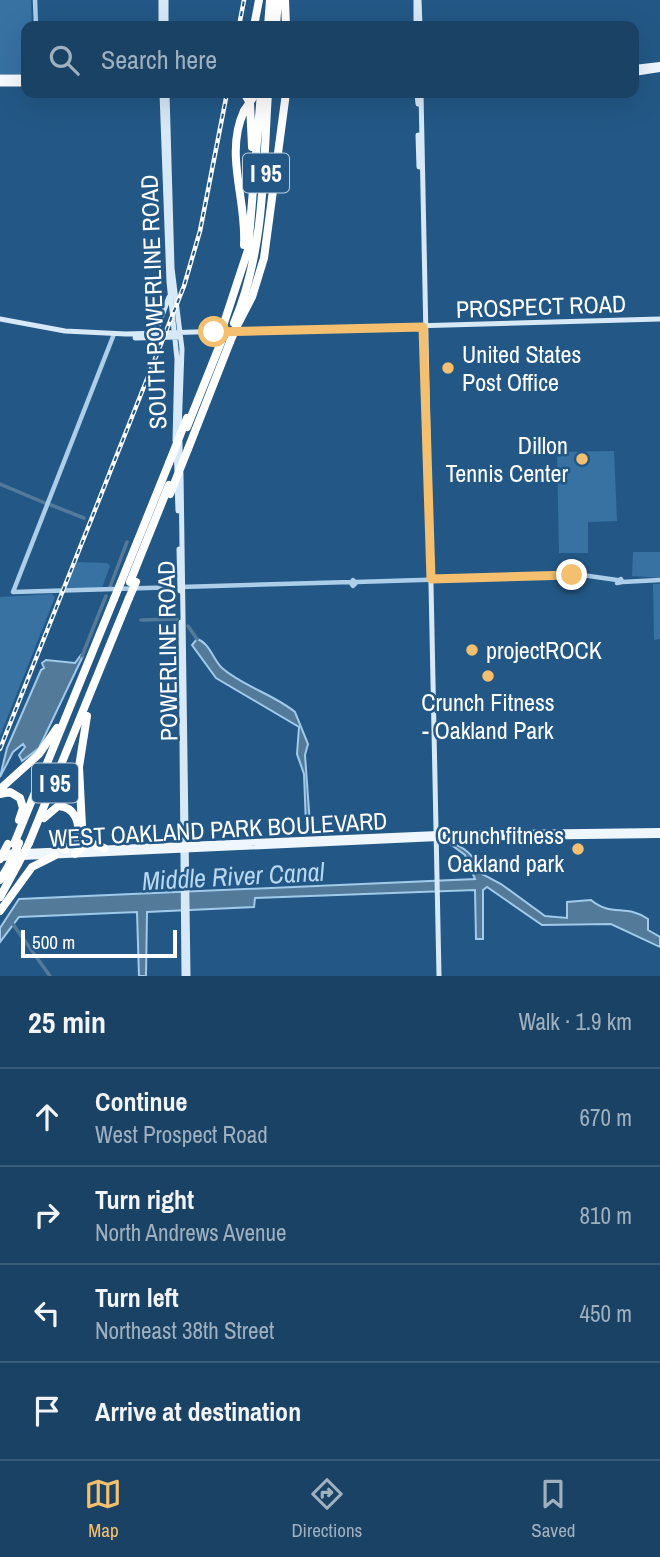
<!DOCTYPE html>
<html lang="en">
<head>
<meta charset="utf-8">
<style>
  :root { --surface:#1a4264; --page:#274d6d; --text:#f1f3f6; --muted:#9fb0bf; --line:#385b78; --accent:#f4c06f }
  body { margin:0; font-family:"Archivo Narrow",sans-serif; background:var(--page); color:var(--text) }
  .scale { position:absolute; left:21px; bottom:18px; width:156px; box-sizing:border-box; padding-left:7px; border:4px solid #fff; border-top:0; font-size:19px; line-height:24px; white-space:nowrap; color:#fff; -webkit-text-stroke:5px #235886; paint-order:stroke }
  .stop { position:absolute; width:21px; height:21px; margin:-16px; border:5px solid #f4c06f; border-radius:50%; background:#fff }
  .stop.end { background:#f4c06f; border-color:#fff; box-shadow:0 2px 7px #0008 }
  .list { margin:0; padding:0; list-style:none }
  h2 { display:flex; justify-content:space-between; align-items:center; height:91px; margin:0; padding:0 28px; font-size:30px }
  h2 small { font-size:23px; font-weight:400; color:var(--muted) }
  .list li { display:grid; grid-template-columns:46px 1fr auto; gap:21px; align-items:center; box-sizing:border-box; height:98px; padding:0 28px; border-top:2px solid var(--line) }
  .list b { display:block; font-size:26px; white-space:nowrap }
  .list p { margin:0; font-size:23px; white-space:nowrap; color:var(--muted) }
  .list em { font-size:23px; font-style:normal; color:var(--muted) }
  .icon { flex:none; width:38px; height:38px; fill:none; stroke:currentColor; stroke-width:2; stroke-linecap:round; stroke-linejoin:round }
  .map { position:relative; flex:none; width:660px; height:976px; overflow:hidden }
  .search { position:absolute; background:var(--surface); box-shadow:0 7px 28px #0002; left:21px; right:21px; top:21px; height:77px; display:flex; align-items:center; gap:18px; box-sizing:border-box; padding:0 24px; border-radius:14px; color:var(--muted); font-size:26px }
  .sheet { height:483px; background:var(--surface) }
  nav { display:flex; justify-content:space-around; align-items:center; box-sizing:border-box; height:98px; border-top:2px solid var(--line); background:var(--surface); font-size:19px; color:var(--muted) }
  nav a { display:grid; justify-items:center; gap:4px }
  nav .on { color:var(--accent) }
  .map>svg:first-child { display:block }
  .green { fill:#3772a3 }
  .water { fill:#547a9a; stroke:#a0caea; stroke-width:2 }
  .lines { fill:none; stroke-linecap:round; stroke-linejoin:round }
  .canal { stroke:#547a9a; stroke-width:3.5 }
  .tertiary { stroke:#accee9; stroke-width:4.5 }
  .secondary { stroke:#d7e8f7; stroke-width:5 }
  .primary { stroke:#eff6fe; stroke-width:6 }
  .trunk { stroke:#f7fafe; stroke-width:7 }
  .motorway { stroke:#fff; stroke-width:8 }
  .rail-casing { stroke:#fff; stroke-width:4.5 }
  .rail { stroke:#235886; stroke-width:2; stroke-dasharray:5; stroke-linecap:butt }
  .motorway-bridge { stroke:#fff; stroke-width:8 }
  .route { stroke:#f4c06f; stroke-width:9 }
  .poi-dot { fill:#f4c06f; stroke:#235886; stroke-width:2.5 }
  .labels { text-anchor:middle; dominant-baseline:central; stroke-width:5; stroke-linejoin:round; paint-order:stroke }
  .shield { fill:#235886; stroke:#bdcddb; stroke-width:2 }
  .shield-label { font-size:23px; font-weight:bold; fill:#fff }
  .street-label { font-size:24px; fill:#fff; stroke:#235886 }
  .poi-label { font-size:24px; fill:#fff; stroke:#235886; text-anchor:start }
  .water-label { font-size:26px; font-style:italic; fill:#b8d8f0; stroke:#235886 }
</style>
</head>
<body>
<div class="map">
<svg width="660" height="976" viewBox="0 0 660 976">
  <rect width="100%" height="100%" fill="#235886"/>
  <path class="green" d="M 0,0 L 31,0 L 32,26 L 26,26 L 26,74 L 0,74 Z
    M 614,451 L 617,521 L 588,522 L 588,553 L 559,553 L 557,452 Z
    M 633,552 L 660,552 L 660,578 L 632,576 Z
    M 77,562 L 107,563 L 110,566 L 102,588 L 66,589 Z
    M 653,584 L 660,584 L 660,639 L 654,640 Z
    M 52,594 L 55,597 L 0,736 L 0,597 Z"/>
  <path class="water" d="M 197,639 C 210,643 213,660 222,668 C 244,687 273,694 295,712 L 308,744 L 305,755 L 310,825 L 306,825 L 304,774 L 297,754 L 299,727 L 216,678 L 192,645 Z
    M 81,655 L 83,656 L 39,748 L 22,761 L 19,755 L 25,747 L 23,744 L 13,752 L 0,777 L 7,748 L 41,670 L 44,668 L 42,663 L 46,660 L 75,663 Z
    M 446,841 C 466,847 474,855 482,874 L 501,884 L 545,916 L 567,918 L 567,902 L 591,900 C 611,917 627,904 648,919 L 648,930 L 660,937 L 660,947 L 611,924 L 542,925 L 487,887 L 483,890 L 483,939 L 476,939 L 475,890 L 255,898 L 254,907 L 147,912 L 146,976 L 139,976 L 137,912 L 19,917 L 0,942 L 0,928 L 19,899 L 475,879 L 465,855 Z"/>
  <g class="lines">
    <path class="canal" d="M 0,484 L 45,503
      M 51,505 L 84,518
      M 110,587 L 127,542
      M 141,620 L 177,619
      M 188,626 L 197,639
      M 82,656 L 106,596
      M 12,923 L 50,976"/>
    <path class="tertiary" d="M 35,0 L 36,26
      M 114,334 L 13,592 L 351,582
      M 353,580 L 356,583 L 353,586 L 351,583 Z
      M 356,582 L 582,575 L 617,580
      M 622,582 L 660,580
      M 617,583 L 622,582 L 621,579 L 617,581"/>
    <path class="secondary" d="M 416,0 L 416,26
      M 419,0 L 420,26
      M 161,26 L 161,0
      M 166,26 L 166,0
      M 162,93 L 169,282 L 177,359 L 175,441
      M 167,93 L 172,268 L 182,349 L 179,432
      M 417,93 L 418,104
      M 421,93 L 439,976
      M 418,135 L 419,167
      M 0,319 L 65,331 L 126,334 L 660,319
      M 155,334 L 169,297
      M 135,338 L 178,337
      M 180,442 L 180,463
      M 176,451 L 177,472
      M 181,473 L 188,976
      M 177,482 L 178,511
      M 179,549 L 180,591
      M 181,622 L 184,976"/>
    <path class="primary" d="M 634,68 L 660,65
      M 634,73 L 660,69
      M 1,853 L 438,834 L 660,831
      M 0,858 L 438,838 L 660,835"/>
    <path class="trunk" d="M 0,78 L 26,78
      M 0,83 L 26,83"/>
    <path class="motorway" d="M 285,0 L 286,26
      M 254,26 L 259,0
      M 268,26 L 270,0
      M 276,26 L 278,0
      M 244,93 L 250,103 L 252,147
      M 244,111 C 224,154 247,200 244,245
      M 234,323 C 265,250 263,170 268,93
      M 223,326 L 248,250 L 261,93
      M 237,326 L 252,297 L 264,258 L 286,93
      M 187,427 L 221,342
      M 188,449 L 230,342
      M 121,582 L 169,463
      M 130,582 L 169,485
      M 0,789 L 39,754 L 57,728
      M 0,794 L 10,792 L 20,798 L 23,808 L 19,820
      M 44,818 L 58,806 C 75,807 80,822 78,838 L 65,849
      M 86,833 L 91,843 L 104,848
      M 29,843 L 129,598
      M 14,844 L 114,599
      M 75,854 L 83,846 L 79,767 L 87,716
      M 0,880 L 9,865
      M 0,897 L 18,864
      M 0,911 L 32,867 L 54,856"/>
    <defs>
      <path id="rail" d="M 239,26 L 244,0
        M 0,749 L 184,286 L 200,231 L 227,93"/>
    </defs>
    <use href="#rail" class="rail-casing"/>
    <use href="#rail" class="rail"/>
    <path class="motorway-bridge" d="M 244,111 L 256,93
      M 217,342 L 223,326
      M 230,342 L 237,326
      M 169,463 L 187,418
      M 170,494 L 188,449
      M 129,598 L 136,582
      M 114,599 L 121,582
      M 0,859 L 8,844
      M 18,864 L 29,843
      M 9,865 L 19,843"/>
  </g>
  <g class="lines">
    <path class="route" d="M 214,332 L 423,327 L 431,579 L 572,575"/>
  </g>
  <g class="poi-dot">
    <circle cx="448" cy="368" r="7"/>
    <circle cx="582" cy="459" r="7"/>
    <circle cx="472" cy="650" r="7"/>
    <circle cx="488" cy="676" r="7"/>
    <circle cx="578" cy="849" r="7"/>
  </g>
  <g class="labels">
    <g class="shield">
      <rect x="243" y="153.5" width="46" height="39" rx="5"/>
      <rect x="32" y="763.5" width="46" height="39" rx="5"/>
    </g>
    <g class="shield-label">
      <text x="266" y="173">I 95</text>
      <text x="55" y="783">I 95</text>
    </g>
    <g class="street-label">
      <text transform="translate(153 302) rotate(-92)">SOUTH POWERLINE ROAD</text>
      <text transform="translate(541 306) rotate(-2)">PROSPECT ROAD</text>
      <text transform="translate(167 651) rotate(-91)">POWERLINE ROAD</text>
      <text transform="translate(218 829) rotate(-3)">WEST OAKLAND PARK BOULEVARD</text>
    </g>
    <g class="poi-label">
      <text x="462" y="354">United States<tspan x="462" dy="28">Post Office</tspan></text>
      <text x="568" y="445" text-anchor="end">Dillon<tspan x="568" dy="28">Tennis Center</tspan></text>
      <text x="486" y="650">projectROCK</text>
      <text x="488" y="702" text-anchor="middle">Crunch Fitness<tspan x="488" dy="28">- Oakland Park</tspan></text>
      <text x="564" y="835" text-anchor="end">Crunch fitness<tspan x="564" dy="28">Oakland park</tspan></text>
    </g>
    <g class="water-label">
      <text transform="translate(233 876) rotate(-3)">Middle River Canal</text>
    </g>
  </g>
</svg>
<div class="scale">500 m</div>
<div class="stop" style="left:214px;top:332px"></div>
<div class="stop end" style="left:572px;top:575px"></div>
<div class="search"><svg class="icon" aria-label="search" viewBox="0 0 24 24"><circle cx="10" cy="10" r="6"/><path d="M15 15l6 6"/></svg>Search here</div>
</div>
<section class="sheet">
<h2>25 min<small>Walk · 1.9 km</small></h2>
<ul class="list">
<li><svg class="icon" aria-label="ahead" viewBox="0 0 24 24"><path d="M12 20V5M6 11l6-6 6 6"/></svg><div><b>Continue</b><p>West Prospect Road</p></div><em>670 m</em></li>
<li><svg class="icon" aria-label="right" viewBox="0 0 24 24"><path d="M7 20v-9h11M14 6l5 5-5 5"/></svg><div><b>Turn right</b><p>North Andrews Avenue</p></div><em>810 m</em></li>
<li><svg class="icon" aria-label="left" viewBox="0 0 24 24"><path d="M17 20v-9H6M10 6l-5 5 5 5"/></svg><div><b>Turn left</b><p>Northeast 38th Street</p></div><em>450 m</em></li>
<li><svg class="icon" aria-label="arrive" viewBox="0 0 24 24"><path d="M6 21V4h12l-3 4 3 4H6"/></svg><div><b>Arrive at destination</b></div></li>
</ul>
</section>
<nav>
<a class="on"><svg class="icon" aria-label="map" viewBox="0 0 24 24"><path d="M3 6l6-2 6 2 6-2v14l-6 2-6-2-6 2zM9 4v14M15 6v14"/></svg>Map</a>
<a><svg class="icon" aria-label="directions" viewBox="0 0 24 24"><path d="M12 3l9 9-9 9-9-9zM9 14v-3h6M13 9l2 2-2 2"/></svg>Directions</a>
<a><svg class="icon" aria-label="saved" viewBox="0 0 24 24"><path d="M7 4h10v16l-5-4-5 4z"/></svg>Saved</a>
</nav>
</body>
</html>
